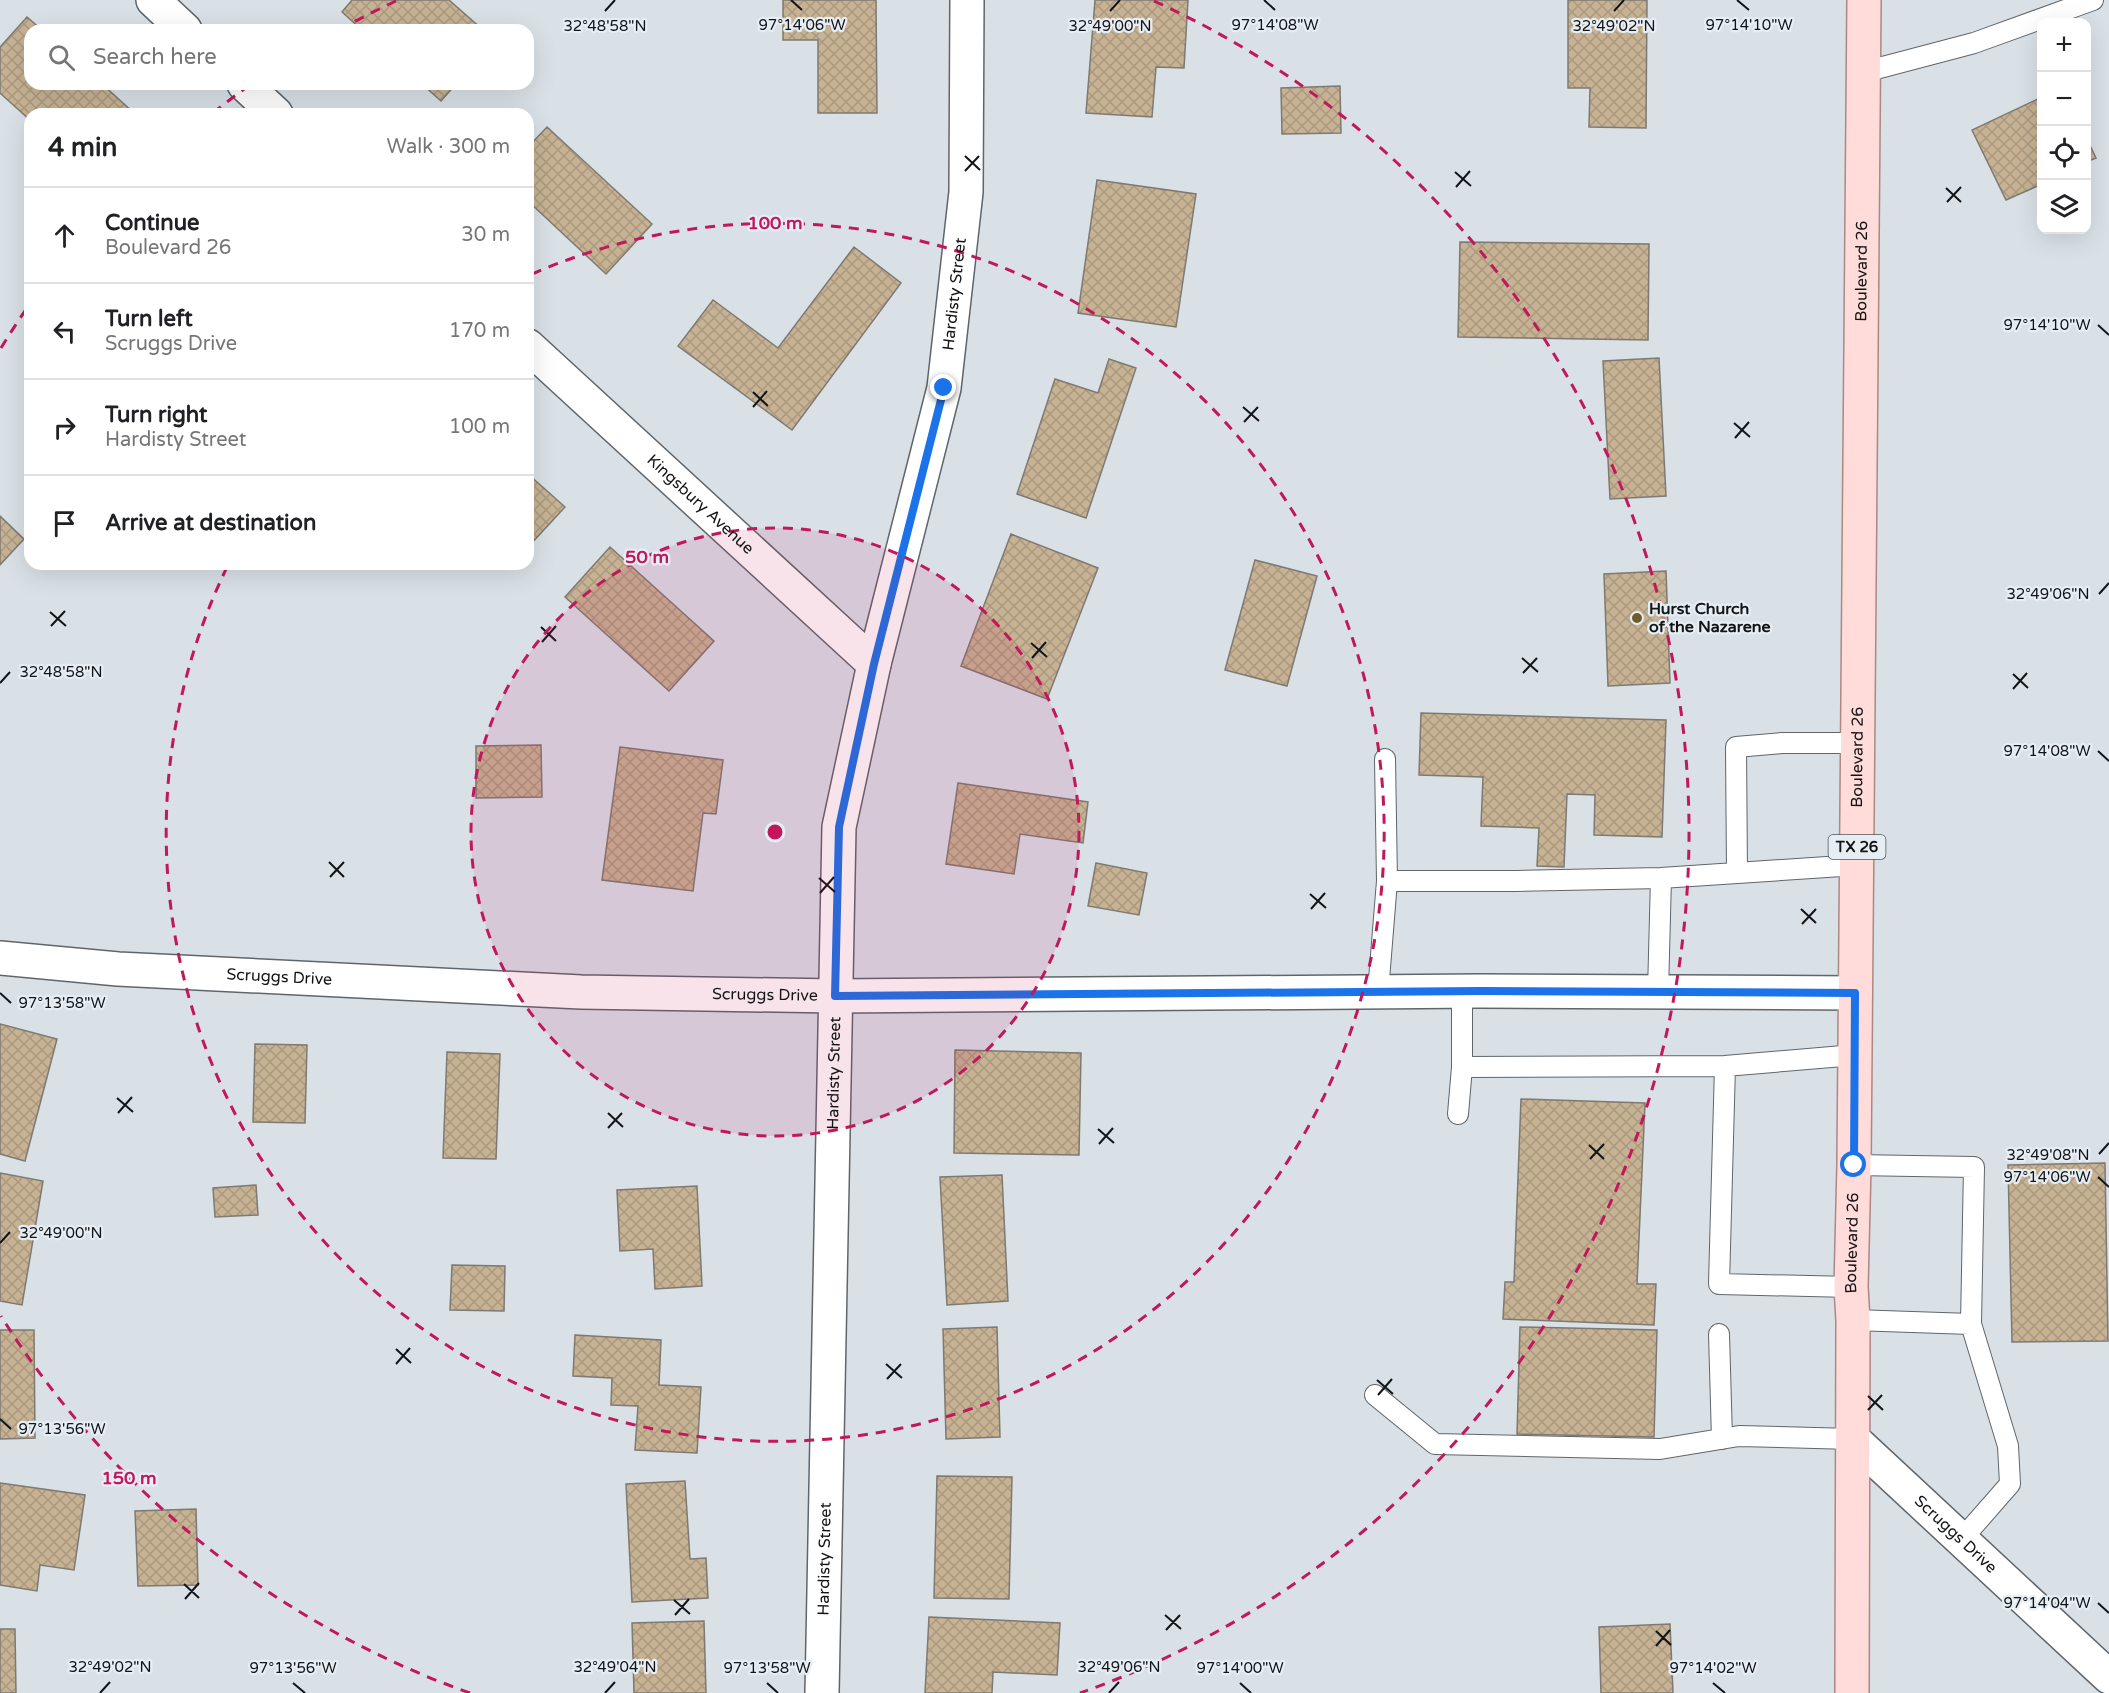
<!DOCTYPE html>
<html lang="en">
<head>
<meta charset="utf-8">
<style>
  :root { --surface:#fff; --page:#f2f2f2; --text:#202124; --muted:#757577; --line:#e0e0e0 }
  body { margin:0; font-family:"Varela Round",sans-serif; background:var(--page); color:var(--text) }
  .controls { position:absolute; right:18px; top:18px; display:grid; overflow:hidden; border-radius:12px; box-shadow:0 6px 24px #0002 }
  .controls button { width:54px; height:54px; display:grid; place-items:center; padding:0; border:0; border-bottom:2px solid var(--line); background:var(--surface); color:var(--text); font:30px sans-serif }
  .stop { position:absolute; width:18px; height:18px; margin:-14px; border:4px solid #1a73e8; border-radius:50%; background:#fff }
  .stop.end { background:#1a73e8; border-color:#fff; box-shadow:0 2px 6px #0008 }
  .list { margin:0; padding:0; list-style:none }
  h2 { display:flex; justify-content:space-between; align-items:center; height:78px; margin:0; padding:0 24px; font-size:26px }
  h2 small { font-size:20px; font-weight:400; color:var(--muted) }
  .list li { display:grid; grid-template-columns:39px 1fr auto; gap:18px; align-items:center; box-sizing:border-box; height:96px; padding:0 24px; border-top:2px solid var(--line) }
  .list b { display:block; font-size:22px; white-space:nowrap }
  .list p { margin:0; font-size:20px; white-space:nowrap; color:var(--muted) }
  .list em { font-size:20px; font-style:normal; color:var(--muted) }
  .icon { flex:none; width:33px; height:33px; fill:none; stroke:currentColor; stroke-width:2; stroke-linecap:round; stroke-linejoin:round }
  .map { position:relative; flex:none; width:2109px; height:1693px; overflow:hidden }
  .search { position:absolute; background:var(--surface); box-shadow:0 6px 24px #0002; left:24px; top:24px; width:510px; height:66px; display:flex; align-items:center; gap:15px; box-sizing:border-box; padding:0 21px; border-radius:18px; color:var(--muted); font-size:22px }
  .panel { position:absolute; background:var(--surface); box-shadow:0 6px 24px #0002; left:24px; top:108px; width:510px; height:462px; border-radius:18px }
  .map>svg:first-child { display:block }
  .building { fill:url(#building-cross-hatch); stroke:#7e7972; stroke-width:1.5 }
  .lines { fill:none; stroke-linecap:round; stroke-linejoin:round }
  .lane-casing { stroke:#5f666b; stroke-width:22 }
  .street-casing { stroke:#5f666b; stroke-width:36 }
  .primary-casing { stroke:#ac8784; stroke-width:36 }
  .lane { stroke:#fff; stroke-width:20 }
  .street { stroke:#fff; stroke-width:33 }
  .primary { stroke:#ffdcd9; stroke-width:33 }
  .route { stroke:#1a73e8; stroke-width:8 }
  .ticks { fill:none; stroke:#121416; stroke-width:2 }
  .ring { fill:none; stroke:#c2185b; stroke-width:3; stroke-dasharray:10 8 }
  .poi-dot { fill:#6c5d2a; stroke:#e6eef4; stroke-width:2 }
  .labels { text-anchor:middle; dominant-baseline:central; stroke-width:4.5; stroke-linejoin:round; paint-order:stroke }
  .shield { fill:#e6eef4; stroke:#525559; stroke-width:1.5 }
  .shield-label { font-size:15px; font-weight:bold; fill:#121416 }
  .street-label { font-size:16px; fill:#121416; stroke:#e6eef4 }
  .poi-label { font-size:16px; font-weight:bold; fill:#121416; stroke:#e6eef4; text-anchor:start }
  .ticks-label { font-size:15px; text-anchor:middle; fill:#121416; stroke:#e6eef4; stroke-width:4.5; stroke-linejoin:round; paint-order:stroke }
  .centre { fill:#c2185b; stroke:#e6eef4; stroke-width:3 }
  .ring-label { font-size:18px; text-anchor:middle; font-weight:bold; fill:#c2185b; stroke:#e6eef4; stroke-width:4.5; stroke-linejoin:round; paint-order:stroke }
</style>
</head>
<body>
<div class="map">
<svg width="2109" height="1693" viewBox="0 0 2109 1693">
  <defs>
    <pattern id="building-cross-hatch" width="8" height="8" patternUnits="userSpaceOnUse" patternTransform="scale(1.5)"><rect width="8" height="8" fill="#c7b394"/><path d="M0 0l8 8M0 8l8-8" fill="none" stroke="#aa997f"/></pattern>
  </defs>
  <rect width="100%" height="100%" fill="#d9e1e7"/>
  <path class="building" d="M 352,0 L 449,0 L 483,30 L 362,30 L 342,12 Z
    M 783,0 L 876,0 L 877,113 L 818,113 L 818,40 L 783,40 Z
    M 1095,0 L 1188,0 L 1184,68 L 1156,67 L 1152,117 L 1086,113 Z
    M 1568,0 L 1647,0 L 1646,128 L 1589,127 L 1590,88 L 1568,88 Z
    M 27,17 L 42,30 L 30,30 L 30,84 L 102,84 L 135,114 L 30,114 L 30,120 L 0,93 L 0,47 Z
    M 422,84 L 456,84 L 441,101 Z
    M 1340,86 L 1341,133 L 1282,134 L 1281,88 Z
    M 2042,97 L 2042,184 L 2006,200 L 1972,130 Z
    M 547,127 L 652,224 L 606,274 L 528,201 L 528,147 Z
    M 2086,137 L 2096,158 L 2086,162 Z
    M 1097,180 L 1196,194 L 1176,327 L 1078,313 Z
    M 1460,242 L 1649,244 L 1648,340 L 1458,337 Z
    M 854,247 L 901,283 L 792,430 L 678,346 L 713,300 L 778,348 Z
    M 1659,358 L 1666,496 L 1610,499 L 1603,361 Z
    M 1109,359 L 1136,368 L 1086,518 L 1017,494 L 1055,379 L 1098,393 Z
    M 528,474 L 565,507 L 528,547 Z
    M 0,516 L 24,539 L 0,565 Z
    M 1011,534 L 1098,568 L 1047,699 L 961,666 Z
    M 610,547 L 714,641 L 669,691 L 565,597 Z
    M 1255,560 L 1317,576 L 1287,686 L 1225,670 Z
    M 1666,571 L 1670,683 L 1608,686 L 1604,574 Z
    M 1421,713 L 1666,720 L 1662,837 L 1594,835 L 1595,795 L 1567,794 L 1564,867 L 1537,866 L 1539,828 L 1481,826 L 1483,777 L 1419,775 Z
    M 541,745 L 542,797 L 476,798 L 476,746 Z
    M 620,747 L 723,760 L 716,814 L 703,813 L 693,891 L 602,880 Z
    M 958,783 L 1088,802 L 1083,843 L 1020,834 L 1014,874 L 946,864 Z
    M 1096,863 L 1147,873 L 1139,915 L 1088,906 Z
    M 0,1024 L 57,1039 L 25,1161 L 0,1154 Z
    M 255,1044 L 307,1045 L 305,1123 L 253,1122 Z
    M 955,1050 L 1081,1053 L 1079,1155 L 954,1153 Z
    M 447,1052 L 500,1054 L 496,1159 L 443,1158 Z
    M 1521,1099 L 1645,1103 L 1637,1284 L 1656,1284 L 1654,1325 L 1503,1319 L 1505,1282 L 1514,1282 Z
    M 2105,1163 L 2108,1341 L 2012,1342 L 2008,1165 Z
    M 0,1173 L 43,1181 L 22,1305 L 0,1301 Z
    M 1002,1175 L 1008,1301 L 947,1305 L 940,1177 Z
    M 256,1185 L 258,1215 L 215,1217 L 213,1188 Z
    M 697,1186 L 702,1286 L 655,1289 L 653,1249 L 620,1251 L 617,1190 Z
    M 452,1265 L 505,1266 L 504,1311 L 450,1310 Z
    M 997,1327 L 1000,1437 L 946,1439 L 943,1329 Z
    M 1520,1327 L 1657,1330 L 1654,1437 L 1517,1434 Z
    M 0,1330 L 34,1330 L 35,1438 L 0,1439 Z
    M 575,1335 L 661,1340 L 659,1385 L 701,1387 L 697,1453 L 635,1450 L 638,1406 L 611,1405 L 612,1378 L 573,1376 Z
    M 937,1476 L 1012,1477 L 1009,1599 L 934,1598 Z
    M 685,1481 L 690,1559 L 706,1558 L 708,1598 L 632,1602 L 626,1484 Z
    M 0,1483 L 85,1495 L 74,1570 L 40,1565 L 37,1591 L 0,1585 Z
    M 196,1509 L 198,1585 L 138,1586 L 135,1511 Z
    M 929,1617 L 1060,1623 L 1057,1675 L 993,1672 L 992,1693 L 925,1693 Z
    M 704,1621 L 706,1693 L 634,1693 L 632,1623 Z
    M 1670,1624 L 1673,1693 L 1601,1693 L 1599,1627 Z
    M 0,1629 L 15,1629 L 16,1693 L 0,1693 Z"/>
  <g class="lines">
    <defs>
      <path id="lane" d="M 1864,72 L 1974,43 L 2093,0
        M 1737,872 L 1736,747 L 1782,743 L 1857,743
        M 1387,881 L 1516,881 L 1661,878 L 1857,865
        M 1378,992 L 1387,881 L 1385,759
        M 1658,992 L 1661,878
        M 1462,1067 L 1725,1066
        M 1458,1114 L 1462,1067 L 1462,991
        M 1851,1287 L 1719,1284 L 1725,1066 L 1855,1055
        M 1853,1320 L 1971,1324 L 1974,1167 L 1854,1165
        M 1719,1334 L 1722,1439
        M 1375,1395 L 1435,1444 L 1660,1449 L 1739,1436 L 1853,1439
        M 1961,1540 L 2010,1484 L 2008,1446 L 1971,1324"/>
      <g id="street">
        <path d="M 153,0 L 185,30"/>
        <path d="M 244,84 L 276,114"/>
        <path id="s1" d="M 528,346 L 874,664"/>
        <path id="s2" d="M 0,958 L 118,969 L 581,992 L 835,996 L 1480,991 L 1855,993"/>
        <path id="s3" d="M 1853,1439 L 2109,1677"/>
        <path id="s4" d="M 822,1693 L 839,827 L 874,664 L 944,388 L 966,192 L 967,0"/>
      </g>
      <g id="primary">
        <path id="s5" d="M 1852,1693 L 1853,1320 L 1851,1287 L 1854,1165 L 1864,0"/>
      </g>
    </defs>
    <use href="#lane" class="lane-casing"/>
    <use href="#street" class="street-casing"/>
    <use href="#primary" class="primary-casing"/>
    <use href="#lane" class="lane"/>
    <use href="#street" class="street"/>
    <use href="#primary" class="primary"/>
  </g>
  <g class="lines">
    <path class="route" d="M 944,388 L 874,664 L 839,827 L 835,996 L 1480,991 L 1855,993 L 1854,1165"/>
  </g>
  <path class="ticks" d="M 791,0 L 802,10M 1264,0 L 1275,10M 1737,0 L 1749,10M 605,11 L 615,0M 1110,11 L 1120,0M 1614,11 L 1624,0M 965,156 L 980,170M 965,171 L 979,156M 1455,172 L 1471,186M 1456,187 L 1470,171M 1946,188 L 1961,202M 1947,202 L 1961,187M 2098,325 L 2109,335M 753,392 L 768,406M 753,407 L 767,391M 1243,407 L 1259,421M 1244,422 L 1258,407M 1734,423 L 1750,437M 1735,438 L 1749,422M 2099,594 L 2109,583M 50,612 L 66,626M 51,626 L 65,611M 541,627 L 556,641M 542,642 L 556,626M 1031,643 L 1047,657M 1032,658 L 1046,642M 1522,658 L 1538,672M 1523,673 L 1537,658M 2013,674 L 2028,688M 0,683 L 10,672M 2013,689 L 2027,673M 2098,751 L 2109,761M 329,862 L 344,877M 330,877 L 344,862M 819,878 L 835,892M 820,893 L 834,877M 1310,894 L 1326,908M 1311,909 L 1325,893M 1801,909 L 1816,923M 1802,924 L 1816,909M 0,993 L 11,1003M 117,1098 L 133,1112M 118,1113 L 132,1097M 608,1113 L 623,1127M 608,1128 L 622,1113M 1098,1129 L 1114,1143M 1099,1144 L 1113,1128M 1589,1145 L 1604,1159M 2099,1154 L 2109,1143M 1590,1159 L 1604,1144M 2098,1177 L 2109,1187M 0,1243 L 10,1232M 396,1349 L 411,1363M 396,1364 L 410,1348M 886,1364 L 902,1378M 887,1379 L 901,1364M 1377,1380 L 1393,1394M 1378,1395 L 1392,1379M 1868,1396 L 1883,1410M 1868,1410 L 1882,1395M 0,1419 L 11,1429M 184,1584 L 199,1598M 185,1599 L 199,1583M 674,1600 L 690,1614M 2098,1603 L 2109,1613M 675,1615 L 689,1599M 1165,1615 L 1181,1629M 1166,1630 L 1180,1615M 1656,1631 L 1671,1645M 1656,1646 L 1670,1630M 293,1683 L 305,1693M 767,1683 L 778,1693M 1240,1683 L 1251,1693M 1713,1683 L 1725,1693M 100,1693 L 110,1682M 605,1693 L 615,1682M 1109,1693 L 1119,1682"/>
  <circle cx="775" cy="832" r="304" fill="#c2185b" fill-opacity=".12"/>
  <g class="ring">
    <circle cx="775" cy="832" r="304"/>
    <path d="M532 274A609 609 0 1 1 228 565"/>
    <path d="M470 1693A913 913 0 0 1 1 1316M1 348A913 913 0 0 1 27 308M213 113A913 913 0 0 1 251 84M339 30A913 913 0 0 1 396 1M1154 1A913 913 0 0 1 1080 1693"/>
  </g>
  <circle class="poi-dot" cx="1637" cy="618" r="6"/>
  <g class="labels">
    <rect class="shield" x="1828.5" y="835" width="57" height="24" rx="4.5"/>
    <g class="shield-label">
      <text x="1857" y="847">TX 26</text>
    </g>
    <g class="street-label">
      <text stroke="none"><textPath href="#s5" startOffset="1422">Boulevard 26</textPath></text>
      <text stroke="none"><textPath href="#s4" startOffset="1412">Hardisty Street</textPath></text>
      <text stroke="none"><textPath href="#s1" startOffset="234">Kingsbury Avenue</textPath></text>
      <text stroke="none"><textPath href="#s5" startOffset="936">Boulevard 26</textPath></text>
      <text stroke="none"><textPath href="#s2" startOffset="280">Scruggs Drive</textPath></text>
      <text stroke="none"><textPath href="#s2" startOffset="766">Scruggs Drive</textPath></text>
      <text stroke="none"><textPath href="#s4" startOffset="620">Hardisty Street</textPath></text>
      <text stroke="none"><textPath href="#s5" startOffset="450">Boulevard 26</textPath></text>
      <text stroke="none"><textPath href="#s3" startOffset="140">Scruggs Drive</textPath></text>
      <text stroke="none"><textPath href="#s4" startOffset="134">Hardisty Street</textPath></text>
    </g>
    <g class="poi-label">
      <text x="1649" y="609">Hurst Church<tspan x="1649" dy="18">of the Nazarene</tspan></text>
    </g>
  </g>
  <g class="ticks-label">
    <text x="802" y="30">97°14'06"W</text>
    <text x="1275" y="30">97°14'08"W</text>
    <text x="1749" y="30">97°14'10"W</text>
    <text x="605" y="31">32°48'58"N</text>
    <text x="1110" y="31">32°49'00"N</text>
    <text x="1614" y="31">32°49'02"N</text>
    <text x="2047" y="330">97°14'10"W</text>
    <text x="2048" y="599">32°49'06"N</text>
    <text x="61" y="677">32°48'58"N</text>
    <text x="2047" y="756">97°14'08"W</text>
    <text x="62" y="1008">97°13'58"W</text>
    <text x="2048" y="1160">32°49'08"N</text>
    <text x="2047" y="1182">97°14'06"W</text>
    <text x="61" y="1238">32°49'00"N</text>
    <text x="62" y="1434">97°13'56"W</text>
    <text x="2047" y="1608">97°14'04"W</text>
    <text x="110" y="1672">32°49'02"N</text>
    <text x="615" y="1672">32°49'04"N</text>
    <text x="1119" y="1672">32°49'06"N</text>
    <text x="293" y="1673">97°13'56"W</text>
    <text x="767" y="1673">97°13'58"W</text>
    <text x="1240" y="1673">97°14'00"W</text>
    <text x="1713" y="1673">97°14'02"W</text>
  </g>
  <circle cx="775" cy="832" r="9" class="centre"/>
  <g class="ring-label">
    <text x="775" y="229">100 m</text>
    <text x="647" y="563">50 m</text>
    <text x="129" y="1484">150 m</text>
  </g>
</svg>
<div class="controls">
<button>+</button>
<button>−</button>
<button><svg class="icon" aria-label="locate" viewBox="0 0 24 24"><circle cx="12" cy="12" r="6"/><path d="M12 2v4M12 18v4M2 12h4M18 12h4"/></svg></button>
<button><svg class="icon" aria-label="layers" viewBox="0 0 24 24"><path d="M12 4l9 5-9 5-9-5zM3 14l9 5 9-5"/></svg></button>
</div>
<div class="stop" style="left:1854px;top:1165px"></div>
<div class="stop end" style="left:944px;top:388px"></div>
<div class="search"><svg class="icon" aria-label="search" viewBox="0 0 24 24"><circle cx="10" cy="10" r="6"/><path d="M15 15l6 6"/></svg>Search here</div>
<section class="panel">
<h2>4 min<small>Walk · 300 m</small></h2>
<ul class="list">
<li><svg class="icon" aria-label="ahead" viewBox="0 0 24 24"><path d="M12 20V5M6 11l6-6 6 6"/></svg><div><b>Continue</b><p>Boulevard 26</p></div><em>30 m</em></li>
<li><svg class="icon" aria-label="left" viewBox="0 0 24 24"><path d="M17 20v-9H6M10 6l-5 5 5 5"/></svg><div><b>Turn left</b><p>Scruggs Drive</p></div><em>170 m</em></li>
<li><svg class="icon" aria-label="right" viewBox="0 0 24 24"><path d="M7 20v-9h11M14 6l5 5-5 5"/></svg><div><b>Turn right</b><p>Hardisty Street</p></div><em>100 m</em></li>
<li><svg class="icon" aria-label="arrive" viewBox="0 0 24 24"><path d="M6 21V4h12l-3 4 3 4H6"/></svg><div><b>Arrive at destination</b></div></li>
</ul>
</section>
</div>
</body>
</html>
